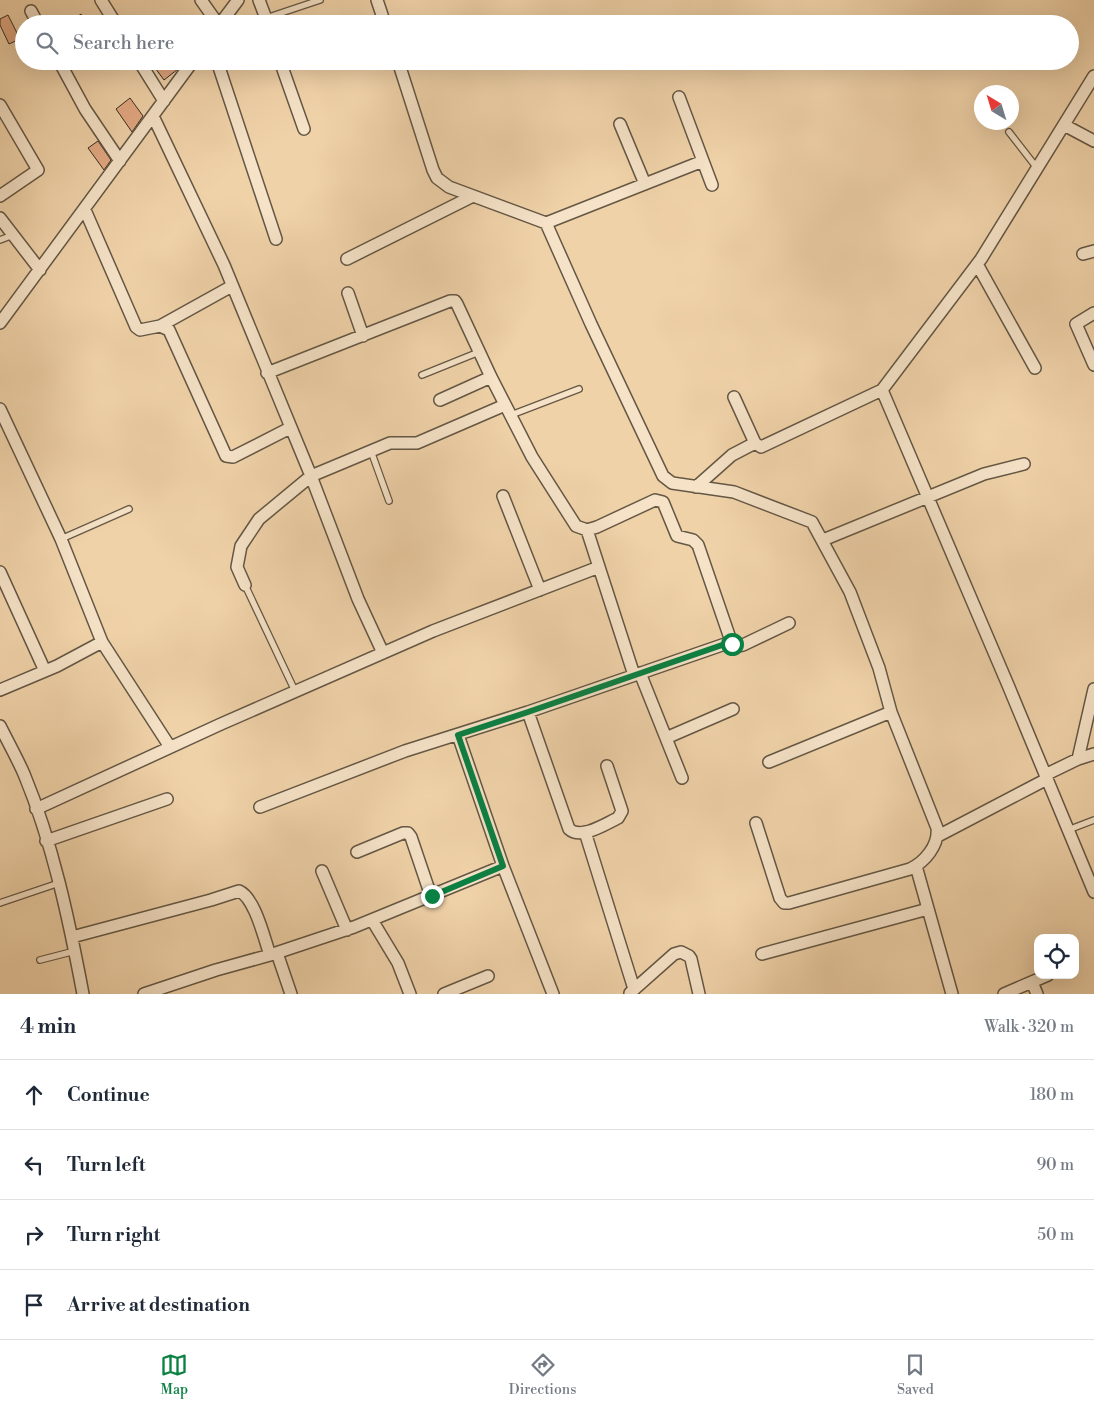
<!DOCTYPE html>
<html lang="en">
<head>
<meta charset="utf-8">
<style>
  :root { --surface:#fff; --page:#f2f2f3; --text:#1f2937; --muted:#747a83; --line:#e0e1e3; --accent:#0b8043 }
  body { margin:0; font-family:"Libre Bodoni",serif; background:var(--page); color:var(--text) }
  .controls { position:absolute; right:15px; bottom:15px; display:grid; overflow:hidden; border-radius:10px; box-shadow:0 5px 20px #0002 }
  .controls button { width:45px; height:45px; display:grid; place-items:center; padding:0; border:0; border-bottom:1px solid var(--line); background:var(--surface); color:var(--text); font:25px sans-serif }
  .compass { position:absolute; left:974px; top:85px; width:45px; height:45px; border-radius:50%; background:var(--surface); box-shadow:0 5px 20px #0002; rotate:322deg }
  .stop { position:absolute; width:15px; height:15px; margin:-11px; border:4px solid #0b8043; border-radius:50%; background:#fff }
  .stop.end { background:#0b8043; border-color:#fff; box-shadow:0 1px 5px #0008 }
  .list { margin:0; padding:0; list-style:none }
  h2 { display:flex; justify-content:space-between; align-items:center; height:65px; margin:0; padding:0 20px; font-size:21px }
  h2 small { font-size:16px; font-weight:400; color:var(--muted) }
  .list li { display:grid; grid-template-columns:32px 1fr auto; gap:15px; align-items:center; box-sizing:border-box; height:70px; padding:0 20px; border-top:1px solid var(--line) }
  .list b { display:block; font-size:19px; white-space:nowrap }
  .list em { font-size:16px; font-style:normal; color:var(--muted) }
  .icon { flex:none; width:28px; height:28px; fill:none; stroke:currentColor; stroke-width:2; stroke-linecap:round; stroke-linejoin:round }
  .map { position:relative; flex:none; width:1094px; height:994px; overflow:hidden }
  .search { position:absolute; background:var(--surface); box-shadow:0 5px 20px #0002; left:15px; right:15px; top:15px; height:55px; display:flex; align-items:center; gap:12px; box-sizing:border-box; padding:0 18px; border-radius:28px; color:var(--muted); font-size:19px }
  .sheet { height:345px; background:var(--surface) }
  nav { display:flex; justify-content:space-around; align-items:center; box-sizing:border-box; height:70px; border-top:1px solid var(--line); background:var(--surface); font-size:14px; color:var(--muted) }
  nav a { display:grid; justify-items:center; gap:2px }
  nav .on { color:var(--accent) }
  .map>svg:first-child { display:block }
  .building { fill:#e3a983; stroke:#362e23 }
  .lines { fill:none; stroke-linecap:round; stroke-linejoin:round }
  .service-casing { stroke:#645744; stroke-width:8 }
  .minor-casing { stroke:#645744; stroke-width:14 }
  .service { stroke:#f5e2c7; stroke-width:5.5 }
  .minor { stroke:#f5e2c7; stroke-width:11 }
  .route { stroke:#0b8043; stroke-width:6 }
</style>
</head>
<body>
<div class="map">
<svg width="1094" height="994" viewBox="0 0 1094 994">
  <rect width="100%" height="100%" fill="#f0d2a9"/>
  <filter id="stains"><feTurbulence type="fractalNoise" baseFrequency=".004" numOctaves="4"/><feColorMatrix values="0 0 0 0 .2 0 0 0 0 .09 0 0 0 0 .02 0 0 0 .5 -.17"/></filter>
  <radialGradient id="worn" r=".72"><stop offset=".6" stop-color="#630" stop-opacity="0"/><stop offset="1" stop-color="#630" stop-opacity=".3"/></radialGradient>
  <path class="building" d="M 81,14 L 88,24 L 67,24 Z
    M 8,15 L 20,39 L 9,44 L 0,25 L 0,19 Z
    M 150,61 L 173,61 L 178,69 L 164,80 Z
    M 130,98 L 143,116 L 132,132 L 116,109 Z
    M 98,141 L 111,160 L 104,170 L 88,148 Z"/>
  <g class="lines">
    <defs>
      <path id="service" d="M 266,18 L 320,0
        M 1009,132 L 1037,168
        M 0,240 L 13,235
        M 422,375 L 479,352
        M 511,415 L 579,389
        M 371,451 L 389,501
        M 61,539 L 129,509
        M 245,585 L 295,691
        M 1068,830 L 1094,820
        M 0,903 L 59,883
        M 40,960 L 75,951"/>
      <path id="minor" d="M 101,0 L 116,24
        M 201,0 L 218,24
        M 259,0 L 268,24
        M 377,0 L 385,24
        M 31,11 L 38,24
        M 220,24 L 238,0
        M 59,61 L 85,109 L 120,161
        M 139,61 L 164,101
        M 217,61 L 276,239
        M 280,61 L 304,129
        M 398,61 L 433,170 L 437,178 L 449,187 L 546,223 L 591,324 L 663,476 L 672,483 L 734,492 L 812,522 L 850,592 L 879,668 L 891,712 L 937,828 C 939,845 925,862 910,869 L 789,903 L 784,903 L 780,898 L 756,823
        M 679,97 L 712,185
        M 0,105 L 38,170 L 0,196
        M 153,116 L 224,265 L 311,476 L 358,599 L 383,653
        M 620,124 L 645,184
        M 1064,125 L 1094,141
        M 85,210 L 136,327 L 140,330 L 160,326 L 169,330 L 226,456 L 233,457 L 290,428
        M 0,218 L 40,270
        M 546,223 L 703,161
        M 1083,254 L 1094,251
        M 347,259 L 473,196
        M 977,264 L 1035,368
        M 348,293 L 363,336
        M 1094,313 L 1076,324 L 1094,365
        M 0,323 L 193,61
        M 160,326 L 232,286
        M 267,373 L 450,301 L 455,301 L 457,304 L 491,377 L 532,457 L 576,526 L 587,530 L 597,527 L 655,500 L 663,502 L 677,536 L 693,540 L 698,545 L 732,644
        M 882,390 L 1008,685 L 1094,892
        M 734,397 L 755,443 L 761,447 L 882,390 L 981,259 L 1094,76
        M 440,400 L 491,377
        M 0,409 L 61,539 L 102,642 L 170,747
        M 696,487 L 732,455 L 755,443
        M 503,496 L 540,590
        M 587,530 L 634,675
        M 823,540 L 984,474 L 1024,464
        M 0,572 L 45,671
        M 245,585 L 237,567 L 241,546 L 259,519 L 311,476 L 390,443 L 417,443 L 505,405
        M 640,673 L 682,778
        M 0,690 L 57,666 L 102,642
        M 528,712 L 569,829 C 581,840 605,824 618,818 L 622,811 L 607,766
        M 0,726 C 8,742 17,758 24,774 C 53,844 69,920 83,994
        M 458,735 L 503,866 L 553,994
        M 666,738 L 733,709
        M 1078,759 L 1094,689
        M 769,762 L 891,712
        M 1045,775 L 1078,759 L 1094,754
        M 260,807 L 405,751 L 528,712 L 725,644 L 737,646 L 743,645 L 789,623
        M 36,809 L 221,724 L 433,631 L 599,567
        M 585,832 L 634,989
        M 938,836 L 1047,779
        M 46,841 L 167,799
        M 357,852 L 403,833 L 408,833 L 411,837 L 431,896
        M 916,866 L 952,994
        M 322,871 L 347,930
        M 372,920 L 398,963 L 410,994
        M 72,937 L 211,900 L 239,891 C 255,898 264,938 270,955 L 216,970 L 144,994
        M 277,953 L 291,994
        M 762,954 L 928,909
        M 270,955 L 354,927 L 503,866
        M 1032,982 L 1037,994
        M 630,993 L 674,954 L 681,952 L 689,956 L 691,959 L 699,994
        M 444,994 L 488,976
        M 1004,994 L 1048,975"/>
    </defs>
    <use href="#service" class="service-casing"/>
    <use href="#minor" class="minor-casing"/>
    <use href="#service" class="service"/>
    <use href="#minor" class="minor"/>
  </g>
  <g class="lines">
    <path class="route" d="M 432,896 L 503,866 L 458,735 L 528,712 L 725,644 L 732,644"/>
  </g>
  <rect width="100%" height="100%" filter="url(#stains)"/>
  <rect width="100%" height="100%" fill="url(#worn)"/>
</svg>
<div class="controls">
<button><svg class="icon" aria-label="locate" viewBox="0 0 24 24"><circle cx="12" cy="12" r="6"/><path d="M12 2v4M12 18v4M2 12h4M18 12h4"/></svg></button>
</div>
<svg class="compass" viewBox="-18 -18 36 36"><path d="M0-13l5 13h-10z" fill="#e53935"/><path d="M0 13l5-13h-10z" fill="#747a83"/></svg>
<div class="stop" style="left:732px;top:644px"></div>
<div class="stop end" style="left:432px;top:896px"></div>
<div class="search"><svg class="icon" aria-label="search" viewBox="0 0 24 24"><circle cx="10" cy="10" r="6"/><path d="M15 15l6 6"/></svg>Search here</div>
</div>
<section class="sheet">
<h2>4 min<small>Walk · 320 m</small></h2>
<ul class="list">
<li><svg class="icon" aria-label="ahead" viewBox="0 0 24 24"><path d="M12 20V5M6 11l6-6 6 6"/></svg><div><b>Continue</b></div><em>180 m</em></li>
<li><svg class="icon" aria-label="left" viewBox="0 0 24 24"><path d="M17 20v-9H6M10 6l-5 5 5 5"/></svg><div><b>Turn left</b></div><em>90 m</em></li>
<li><svg class="icon" aria-label="right" viewBox="0 0 24 24"><path d="M7 20v-9h11M14 6l5 5-5 5"/></svg><div><b>Turn right</b></div><em>50 m</em></li>
<li><svg class="icon" aria-label="arrive" viewBox="0 0 24 24"><path d="M6 21V4h12l-3 4 3 4H6"/></svg><div><b>Arrive at destination</b></div></li>
</ul>
</section>
<nav>
<a class="on"><svg class="icon" aria-label="map" viewBox="0 0 24 24"><path d="M3 6l6-2 6 2 6-2v14l-6 2-6-2-6 2zM9 4v14M15 6v14"/></svg>Map</a>
<a><svg class="icon" aria-label="directions" viewBox="0 0 24 24"><path d="M12 3l9 9-9 9-9-9zM9 14v-3h6M13 9l2 2-2 2"/></svg>Directions</a>
<a><svg class="icon" aria-label="saved" viewBox="0 0 24 24"><path d="M7 4h10v16l-5-4-5 4z"/></svg>Saved</a>
</nav>
</body>
</html>
